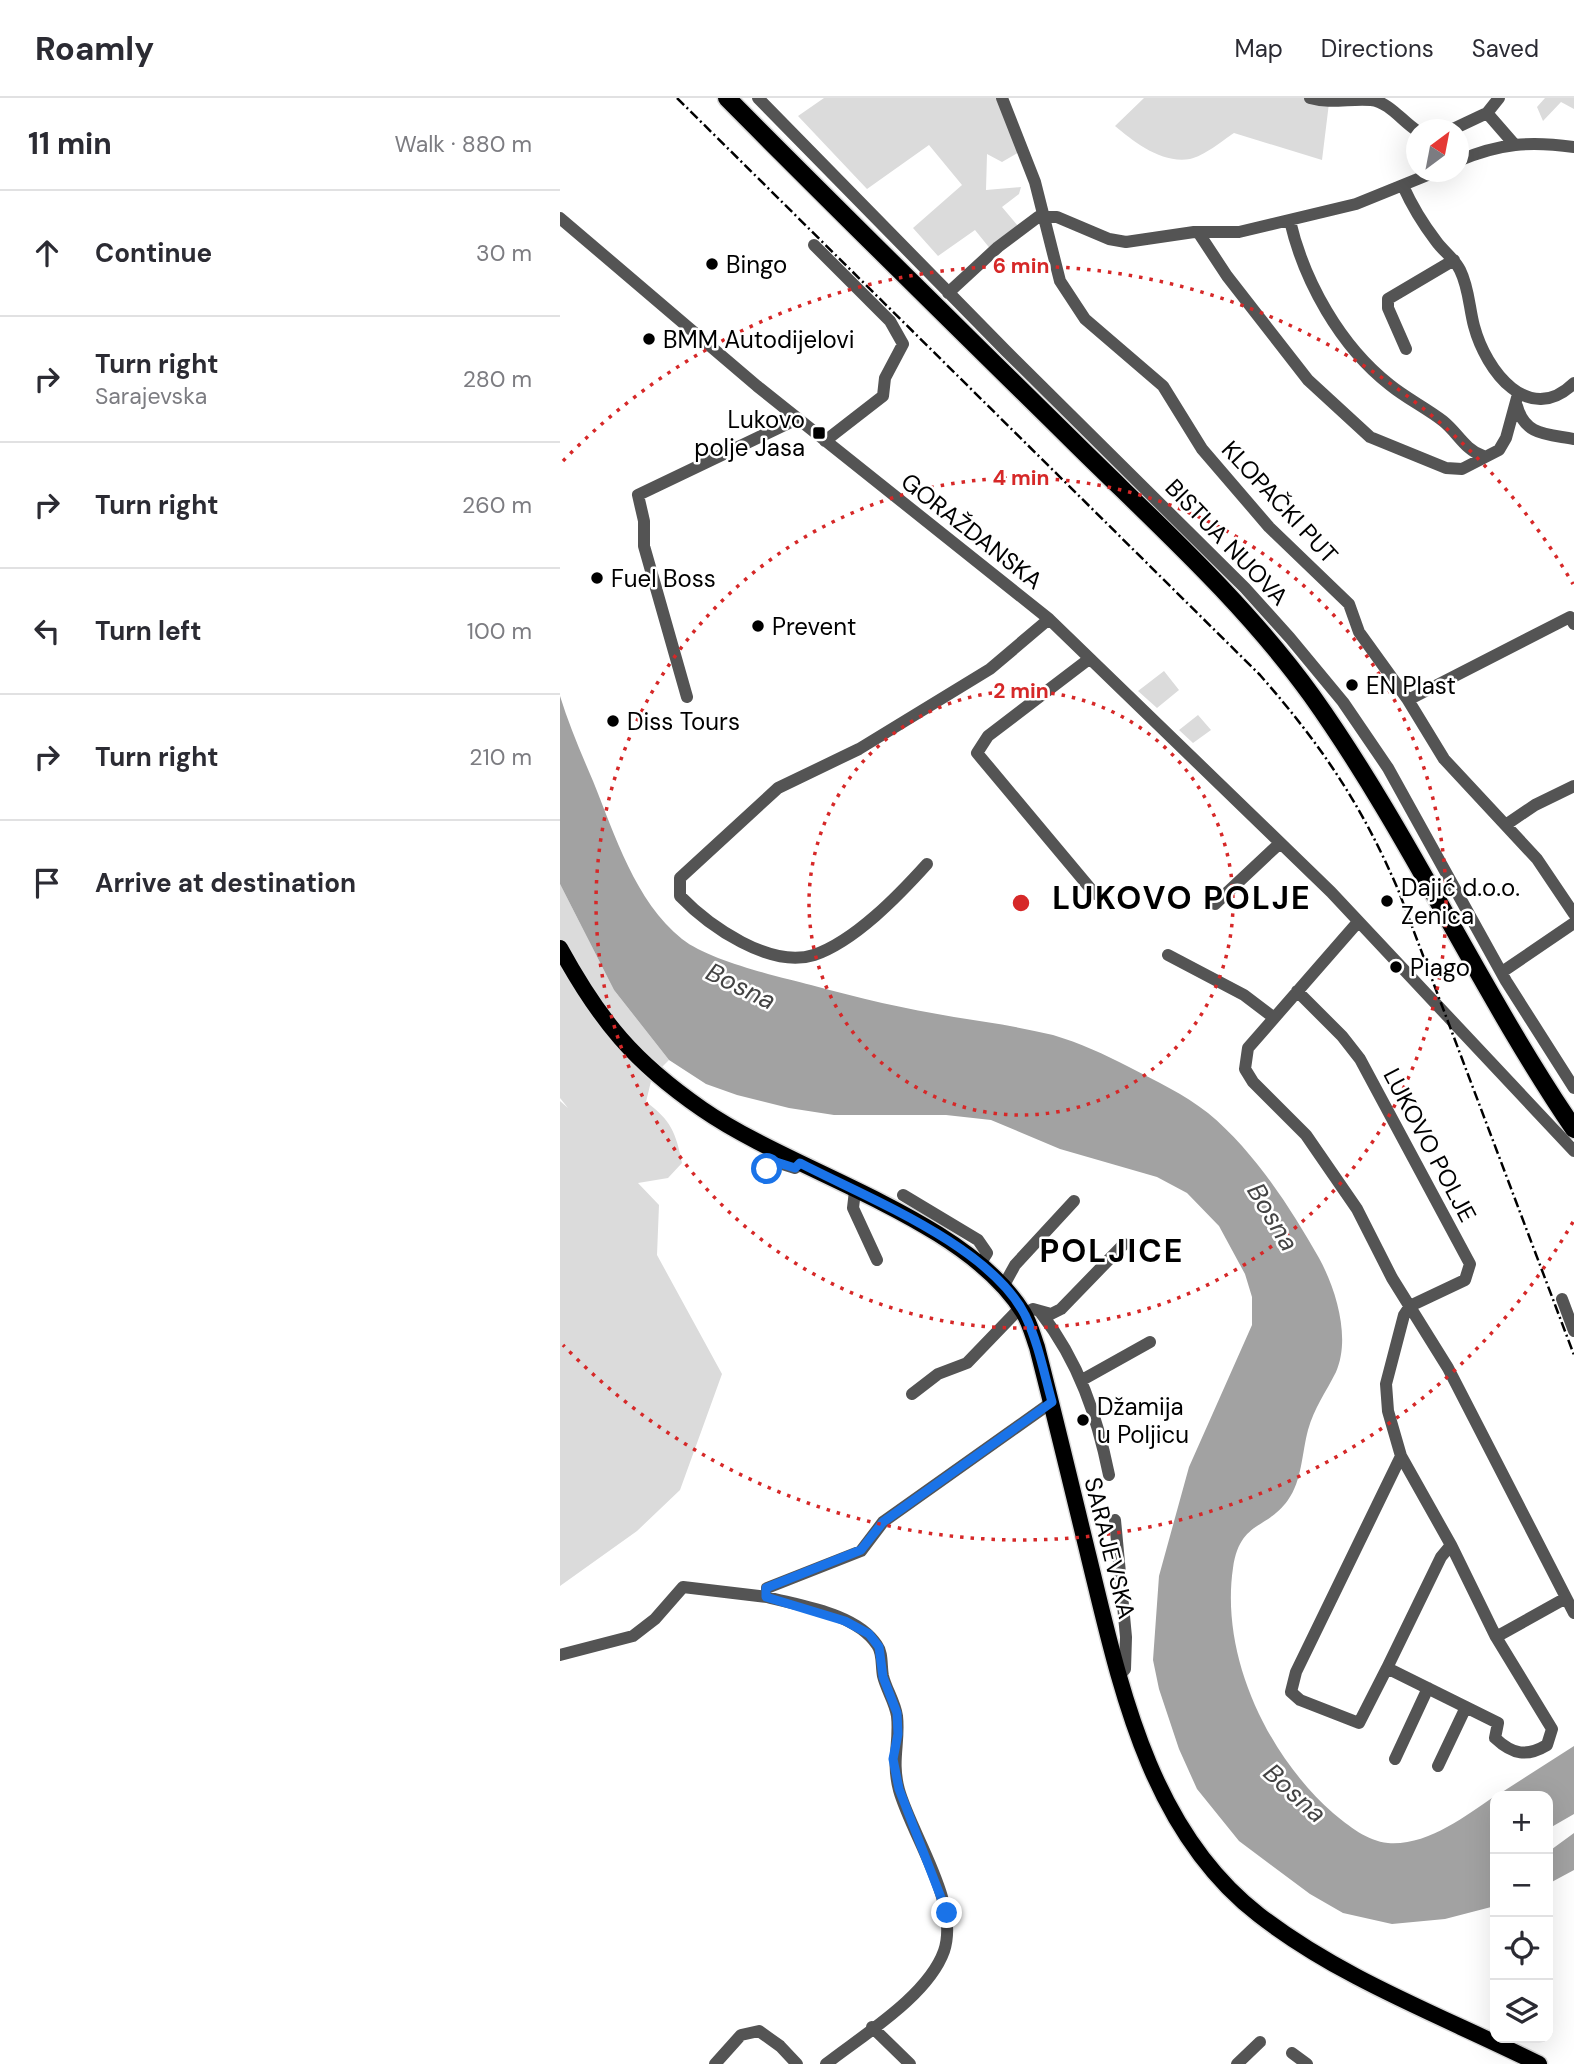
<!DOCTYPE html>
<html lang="en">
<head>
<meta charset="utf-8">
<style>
  :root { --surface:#fff; --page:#f2f2f3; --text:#2b2b33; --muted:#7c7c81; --line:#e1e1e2 }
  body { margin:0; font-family:"DM Sans",sans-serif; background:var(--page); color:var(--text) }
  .controls { position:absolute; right:21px; bottom:21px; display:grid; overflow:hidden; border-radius:14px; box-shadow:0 7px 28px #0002 }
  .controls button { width:63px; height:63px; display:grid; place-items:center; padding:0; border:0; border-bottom:2px solid var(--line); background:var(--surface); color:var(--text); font:35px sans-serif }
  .compass { position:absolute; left:846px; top:21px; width:63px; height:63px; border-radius:50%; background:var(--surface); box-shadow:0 7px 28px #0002; rotate:32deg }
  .stop { position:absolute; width:21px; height:21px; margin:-16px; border:5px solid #1a73e8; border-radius:50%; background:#fff }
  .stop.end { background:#1a73e8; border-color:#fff; box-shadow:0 2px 7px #0008 }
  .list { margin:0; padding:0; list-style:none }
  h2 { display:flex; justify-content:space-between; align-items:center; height:91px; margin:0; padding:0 28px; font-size:30px }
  h2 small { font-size:23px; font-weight:400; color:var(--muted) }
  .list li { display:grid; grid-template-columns:46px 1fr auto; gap:21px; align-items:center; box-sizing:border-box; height:126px; padding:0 28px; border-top:2px solid var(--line) }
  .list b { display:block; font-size:26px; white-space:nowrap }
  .list p { margin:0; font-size:23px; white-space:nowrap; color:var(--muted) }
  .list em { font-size:23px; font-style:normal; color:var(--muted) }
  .icon { flex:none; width:38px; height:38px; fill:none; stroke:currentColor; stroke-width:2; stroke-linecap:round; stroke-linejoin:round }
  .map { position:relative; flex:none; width:1014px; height:1966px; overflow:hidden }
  header { display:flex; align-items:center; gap:42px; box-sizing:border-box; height:98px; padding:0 35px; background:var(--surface); border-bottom:2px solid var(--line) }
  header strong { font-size:33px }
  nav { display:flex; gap:38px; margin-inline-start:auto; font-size:24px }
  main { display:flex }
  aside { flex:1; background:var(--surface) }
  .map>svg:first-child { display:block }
  .green { fill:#dbdbdb }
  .water { fill:#a2a2a2 }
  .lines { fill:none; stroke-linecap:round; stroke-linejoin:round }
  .major-casing { stroke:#dbdbdb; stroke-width:19 }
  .highway-casing { stroke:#dbdbdb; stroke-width:21 }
  .minor { stroke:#545454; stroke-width:12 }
  .major { stroke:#000; stroke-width:16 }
  .highway { stroke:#000; stroke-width:18 }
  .rail { stroke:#000; stroke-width:2.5; stroke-dasharray:10 3.5 2 3.5; stroke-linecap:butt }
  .route { stroke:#1a73e8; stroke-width:9 }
  .ring { fill:none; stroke:#d62828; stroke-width:3.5; stroke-dasharray:3.5 7 }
  .poi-dot { fill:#000; stroke:#fff; stroke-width:2.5 }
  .labels { text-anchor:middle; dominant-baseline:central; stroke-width:5; stroke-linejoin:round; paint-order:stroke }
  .poi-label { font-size:24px; fill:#000; stroke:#fff; text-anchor:start }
  .street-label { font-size:24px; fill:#000; stroke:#fff }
  .water-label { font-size:26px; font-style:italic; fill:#434343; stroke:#fff }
  .district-label { font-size:32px; font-weight:bold; letter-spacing:2px; fill:#000; stroke:#fff }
  .centre { fill:#d62828; stroke:#fff; stroke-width:3.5 }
  .ring-label { font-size:21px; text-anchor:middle; font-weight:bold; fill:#d62828; stroke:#fff; stroke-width:5; stroke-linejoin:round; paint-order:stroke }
</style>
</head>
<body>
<header>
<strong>Roamly</strong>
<nav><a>Map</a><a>Directions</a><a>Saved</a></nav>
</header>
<main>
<aside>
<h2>11 min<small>Walk · 880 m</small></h2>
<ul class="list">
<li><svg class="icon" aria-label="ahead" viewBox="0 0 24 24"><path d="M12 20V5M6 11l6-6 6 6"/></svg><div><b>Continue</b></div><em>30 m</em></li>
<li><svg class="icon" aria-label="right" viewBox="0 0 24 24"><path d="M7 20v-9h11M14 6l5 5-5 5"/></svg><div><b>Turn right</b><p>Sarajevska</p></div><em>280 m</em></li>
<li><svg class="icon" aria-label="right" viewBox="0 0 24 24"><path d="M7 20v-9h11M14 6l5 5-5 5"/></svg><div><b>Turn right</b></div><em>260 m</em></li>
<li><svg class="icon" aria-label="left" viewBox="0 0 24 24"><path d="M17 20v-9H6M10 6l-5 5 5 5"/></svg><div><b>Turn left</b></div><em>100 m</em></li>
<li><svg class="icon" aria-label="right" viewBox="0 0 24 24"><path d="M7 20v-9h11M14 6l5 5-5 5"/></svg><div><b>Turn right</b></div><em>210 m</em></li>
<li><svg class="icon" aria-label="arrive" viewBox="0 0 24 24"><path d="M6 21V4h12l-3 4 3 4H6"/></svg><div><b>Arrive at destination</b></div></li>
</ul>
</aside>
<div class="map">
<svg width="1014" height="1966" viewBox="0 0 1014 1966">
  <rect width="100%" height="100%" fill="#fff"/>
  <path class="green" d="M 264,0 L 444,0 L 463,52 L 442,64 L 427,56 L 426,92 L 461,89 L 459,96 L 442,109 L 458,128 L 432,153 L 415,132 L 378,158 L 353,130 L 402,87 L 369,47 L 307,91 L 238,18 Z
    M 584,0 L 744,0 L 769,5 L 762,62 L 674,35 C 662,43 644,58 630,61 C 602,66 574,44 555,28 Z
    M 985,0 L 1014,0 L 1014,11 L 1001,4 L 983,23 L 977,9 Z
    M 604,573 L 619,592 L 597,610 L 578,593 Z
    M 638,617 L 651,632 L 633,645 L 619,632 Z
    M 0,786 L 54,892 L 109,962 L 92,979 L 86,1004 C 111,1022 116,1035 122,1065 L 108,1080 L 78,1085 L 99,1107 L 97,1157 L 162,1276 L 120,1392 L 77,1433 L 0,1488 L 0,1003 L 8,1010 L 0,1000 Z"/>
  <path class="water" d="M 0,598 C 9,627 21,655 33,683 C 55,737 75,803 122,841 C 150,863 216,878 251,887 C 298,900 346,911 394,919 C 427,924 460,929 493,937 C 520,945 544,956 569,969 C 596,983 624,996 648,1015 C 694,1053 730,1109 759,1160 C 776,1191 791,1240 776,1274 C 766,1294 754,1310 748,1332 C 742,1354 742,1383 728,1402 C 707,1432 680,1422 673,1470 C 660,1558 708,1658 773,1715 C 789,1728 807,1743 828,1745 C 867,1748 904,1719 935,1698 L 935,1808 L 885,1821 L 832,1826 L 783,1815 L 750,1796 L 679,1743 L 637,1691 L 619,1651 L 599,1591 L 593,1562 L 599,1478 L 629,1369 L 692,1227 L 692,1199 L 685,1176 L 659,1128 L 627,1095 L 597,1079 L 500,1051 L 431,1022 L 386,1017 L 274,1017 L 229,1010 L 177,997 L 146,986 L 109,962 L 54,892 L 0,786 Z
    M 1014,1648 L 1014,1716 L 988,1731 L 988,1698 L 936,1698 Z
    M 1014,1735 L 1014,1772 L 988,1786 L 988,1754 Z"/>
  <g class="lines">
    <defs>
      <path id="major" d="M 0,850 C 40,923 74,964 142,1011 C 234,1075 405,1120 463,1214 C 470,1225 473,1238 477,1249 C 495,1319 512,1390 529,1460 C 560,1587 589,1732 699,1817 C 783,1882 885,1919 979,1966"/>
      <path id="highway" d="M 167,0 C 283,117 400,232 517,347 C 598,427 685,505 752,598 C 850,736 919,891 1014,1031"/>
    </defs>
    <use href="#major" class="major-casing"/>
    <use href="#highway" class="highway-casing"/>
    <path class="minor" d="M 198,0 L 446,253 L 685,490 L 730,540 L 783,604 L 828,670 L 946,883 L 1014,990
      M 442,0 L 475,84 L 500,183 L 525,221 L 603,288 L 642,351 L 709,429 L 789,506 L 799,534 L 848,602 L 884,661 L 977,761 L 1014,816
      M 750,0 C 771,6 791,0 811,2 C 829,4 842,23 856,32
      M 927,15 L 954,46
      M 891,32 L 927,15 L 939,0
      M 898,63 C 940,45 970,43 1014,49
      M 843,88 C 852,108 863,126 876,143 C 883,153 894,160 900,172 C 909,190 909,209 914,228 C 926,273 969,329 1014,285
      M 0,120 L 197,288 L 489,521 L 771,794 L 1014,1053
      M 730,123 C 744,183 780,248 830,287 C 846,300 866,310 883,323 C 898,335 904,351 923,358
      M 638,134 L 667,178 L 748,282 L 810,339 L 886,370 L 902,371 L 939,352 L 946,340 L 958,296
      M 254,147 L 330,223 L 343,246 L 325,280 L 323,298 L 265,343
      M 388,195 L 438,149 L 478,119 L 497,119 L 549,141 L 566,144 L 634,134 L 679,134 L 796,106 L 875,74
      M 846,251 L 828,210 L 828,201 L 894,162
      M 957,308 C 965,338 987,336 1014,341
      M 529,561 L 428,638 L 417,655 L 535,796
      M 127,599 L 84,448 L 84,423 L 78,397 L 237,321
      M 848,602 L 1010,519 L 1014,526
      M 947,726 L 975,707 L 1014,688
      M 367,766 C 339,797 295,843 254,857 C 210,871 149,828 120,798 L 120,780 L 218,690 L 299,651 L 430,571 L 489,521
      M 655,806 L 720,745
      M 798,824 L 688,950 L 685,971 L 693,984 L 746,1037 L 797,1111 L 832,1180 L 888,1270 L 1014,1515
      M 608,857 L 684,897 L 713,919
      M 942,874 L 1014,825
      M 737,893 L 782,938 L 800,961 L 910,1166 L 905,1182 L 850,1208 L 844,1217 L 826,1286 L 828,1313 L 841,1358 L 891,1447 L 936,1539 L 1006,1500
      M 207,1071 L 213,1063 L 235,1070
      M 295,1093 L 293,1110 L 317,1162
      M 343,1097 L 418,1142 L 427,1155 L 420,1166
      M 443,1189 L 455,1167 L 514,1103
      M 1002,1201 L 1014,1233
      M 481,1215 C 519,1264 537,1318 549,1377
      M 464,1216 L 473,1211 L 491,1216 L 501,1211 L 564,1146
      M 522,1282 L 590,1244
      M 352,1296 L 378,1276 L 407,1265 L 460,1210
      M 555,1422 L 566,1539 L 565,1571 L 559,1578
      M 891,1447 L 881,1459 L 827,1570 L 938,1625 L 935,1640 C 953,1657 967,1659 987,1647 L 992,1631 L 936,1539
      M 0,1557 L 73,1538 L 95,1521 L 123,1489 L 207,1499
      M 827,1570 L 799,1625 L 740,1602 L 731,1594 L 736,1574 L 841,1358
      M 835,1661 L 868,1590
      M 878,1668 L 906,1609
      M 312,1929 L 350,1966
      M 732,1955 L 747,1966
      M 155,1966 L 181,1937 L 199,1933 L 220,1948 L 237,1966
      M 266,1966 C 303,1937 368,1898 384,1853 C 400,1805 352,1738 339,1692 C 331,1662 340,1645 337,1618 C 335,1604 326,1591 323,1578 C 321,1568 323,1555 317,1547 C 296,1515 241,1508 207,1499 L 207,1490 L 301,1453 L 323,1424 L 492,1304
      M 677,1966 L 700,1944"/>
    <use href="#major" class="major"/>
    <use href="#highway" class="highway"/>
    <path class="rail" d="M 117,0 L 700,577 C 762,648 802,707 839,794 L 1014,1257"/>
  </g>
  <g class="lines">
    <path class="route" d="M 207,1071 L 213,1063 L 235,1070 L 240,1065 C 307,1100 429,1147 465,1217 C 478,1244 484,1275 492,1304 L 323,1424 L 301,1452 L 206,1490 L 206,1499 L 285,1523 L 309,1536 L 319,1549 L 323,1579 L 337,1615 L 338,1636 L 333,1661 L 339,1691 L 387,1815"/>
  </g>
  <g class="ring">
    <circle cx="461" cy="805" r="212"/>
    <circle cx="461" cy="805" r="425"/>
    <path d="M1013 1124A637 637 0 0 1 3 1247M3 363A637 637 0 0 1 1013 486"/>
  </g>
  <g class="poi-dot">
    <circle cx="152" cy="166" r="7"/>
    <circle cx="89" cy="241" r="7"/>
    <rect x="252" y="328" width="14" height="14" rx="3.5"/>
    <circle cx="37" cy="480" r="7"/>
    <circle cx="198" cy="528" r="7"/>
    <circle cx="792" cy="587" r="7"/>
    <circle cx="53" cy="623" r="7"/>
    <circle cx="827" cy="803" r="7"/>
    <circle cx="836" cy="869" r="7"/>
    <circle cx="523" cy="1322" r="7"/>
  </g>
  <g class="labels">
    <g class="poi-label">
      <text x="166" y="166">Bingo</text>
      <text x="103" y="241">BMM Autodijelovi</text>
      <text x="245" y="321" text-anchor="end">Lukovo<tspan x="245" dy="28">polje Jasa</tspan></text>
      <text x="51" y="480">Fuel Boss</text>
      <text x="212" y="528">Prevent</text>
      <text x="806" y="587">EN Plast</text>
      <text x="67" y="623">Diss Tours</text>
      <text x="841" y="789">Dajić d.o.o.<tspan x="841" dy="28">Zenica</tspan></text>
      <text x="850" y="869">Piago</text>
      <text x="537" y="1308">Džamija<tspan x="537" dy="28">u Poljicu</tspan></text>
    </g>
    <g class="street-label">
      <text transform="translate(720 404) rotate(47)">KLOPAČKI PUT</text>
      <text transform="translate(412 433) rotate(38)">GORAŽDANSKA</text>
      <text transform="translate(667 444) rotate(46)">BISTUA NUOVA</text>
      <text transform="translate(870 1047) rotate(62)">LUKOVO POLJE</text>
      <text transform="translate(550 1450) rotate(76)">SARAJEVSKA</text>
    </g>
    <g class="water-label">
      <text transform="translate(181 888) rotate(26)">Bosna</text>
      <text transform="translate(713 1119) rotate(59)">Bosna</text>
      <text transform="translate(735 1695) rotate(42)">Bosna</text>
    </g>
    <g class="district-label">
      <text x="622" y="800">LUKOVO POLJE</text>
      <text x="552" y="1153">POLJICE</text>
    </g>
  </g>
  <circle cx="461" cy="805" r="10" class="centre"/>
  <g class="ring-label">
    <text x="461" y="175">6 min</text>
    <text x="461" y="387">4 min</text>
    <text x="461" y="600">2 min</text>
  </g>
</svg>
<div class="controls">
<button>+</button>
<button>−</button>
<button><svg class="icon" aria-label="locate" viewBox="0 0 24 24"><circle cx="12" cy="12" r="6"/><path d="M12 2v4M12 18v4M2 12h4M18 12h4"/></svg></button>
<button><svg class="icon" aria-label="layers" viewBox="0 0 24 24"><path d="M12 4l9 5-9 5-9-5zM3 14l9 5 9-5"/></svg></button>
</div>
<svg class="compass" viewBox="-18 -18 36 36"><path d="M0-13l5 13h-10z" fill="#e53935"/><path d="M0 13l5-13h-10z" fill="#7c7c81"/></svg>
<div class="stop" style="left:207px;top:1071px"></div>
<div class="stop end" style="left:387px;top:1815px"></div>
</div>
</main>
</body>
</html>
